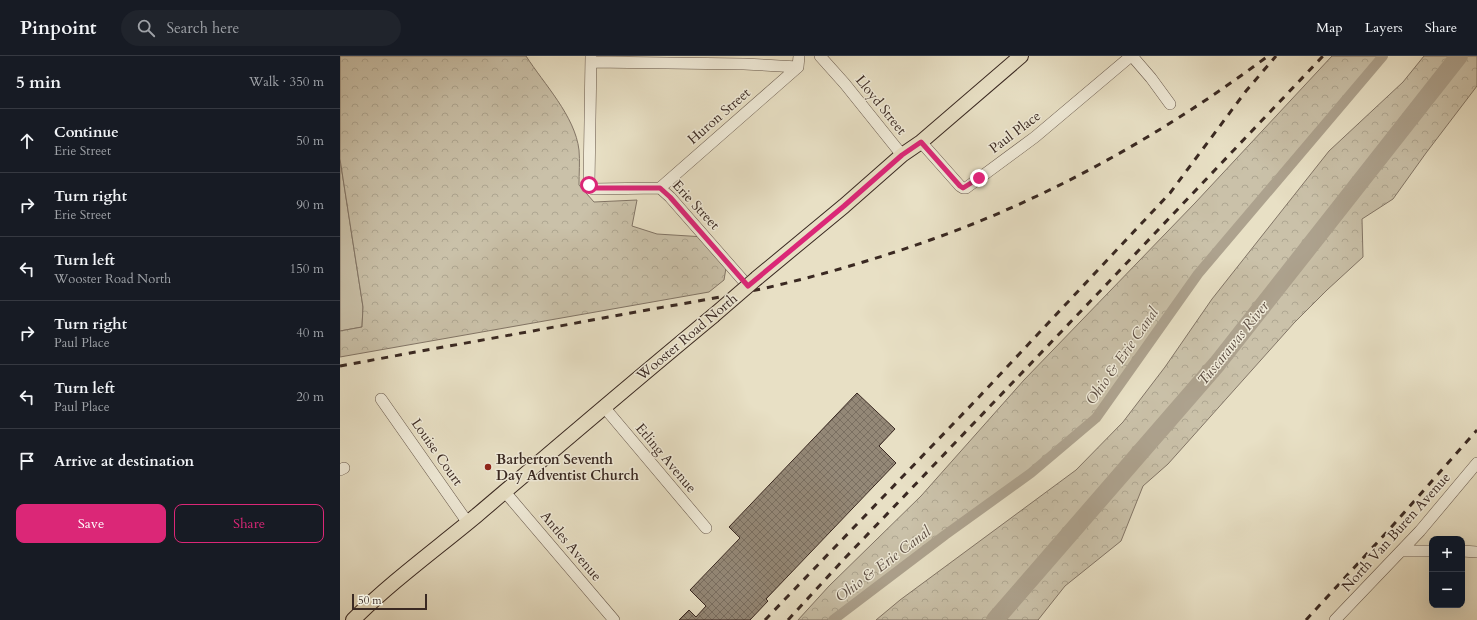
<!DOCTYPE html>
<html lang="en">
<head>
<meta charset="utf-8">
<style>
  :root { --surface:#171b24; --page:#20242c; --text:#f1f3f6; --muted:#9ea1a6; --line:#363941; --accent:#db2777 }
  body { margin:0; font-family:Cardo,serif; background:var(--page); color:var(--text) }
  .controls { position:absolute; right:12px; bottom:12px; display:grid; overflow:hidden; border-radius:8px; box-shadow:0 4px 16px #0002 }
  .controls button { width:36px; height:36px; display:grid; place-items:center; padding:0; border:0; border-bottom:1px solid var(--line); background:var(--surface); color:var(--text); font:20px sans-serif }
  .scale { position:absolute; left:12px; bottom:10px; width:75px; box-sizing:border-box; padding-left:4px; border:2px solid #3a2922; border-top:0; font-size:11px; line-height:14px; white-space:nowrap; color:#3a2922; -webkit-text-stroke:3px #f0ebd9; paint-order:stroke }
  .stop { position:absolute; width:12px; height:12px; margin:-9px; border:3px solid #db2777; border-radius:50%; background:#fff }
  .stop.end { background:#db2777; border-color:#fff; box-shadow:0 1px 4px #0008 }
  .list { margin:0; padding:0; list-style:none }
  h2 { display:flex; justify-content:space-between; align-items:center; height:52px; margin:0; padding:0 16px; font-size:17px }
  h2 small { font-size:13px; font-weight:400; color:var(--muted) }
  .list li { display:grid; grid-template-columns:26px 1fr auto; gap:12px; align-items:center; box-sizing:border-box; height:64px; padding:0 16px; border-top:1px solid var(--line) }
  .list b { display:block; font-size:15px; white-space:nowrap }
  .list p { margin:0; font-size:13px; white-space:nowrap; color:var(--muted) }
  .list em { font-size:13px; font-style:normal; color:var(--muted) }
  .actions { display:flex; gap:8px; padding:12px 16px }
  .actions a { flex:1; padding:9px 0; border:1px solid var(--accent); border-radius:8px; text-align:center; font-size:14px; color:var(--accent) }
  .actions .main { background:var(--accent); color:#fff }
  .icon { flex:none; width:22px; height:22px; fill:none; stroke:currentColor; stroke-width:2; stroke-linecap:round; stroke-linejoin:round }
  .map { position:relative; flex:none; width:1137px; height:564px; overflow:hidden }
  header { display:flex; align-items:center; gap:24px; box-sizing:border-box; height:56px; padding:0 20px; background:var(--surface); border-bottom:1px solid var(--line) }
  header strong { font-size:19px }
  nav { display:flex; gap:22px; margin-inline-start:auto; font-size:14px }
  .search { width:280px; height:36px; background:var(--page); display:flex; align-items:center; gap:10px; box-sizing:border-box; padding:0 14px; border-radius:22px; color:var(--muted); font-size:15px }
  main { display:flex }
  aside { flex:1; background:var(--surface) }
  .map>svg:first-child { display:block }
  .grass { fill:#cac1a9; stroke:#827566 }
  .forest { fill:url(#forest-crowns); stroke:#827566 }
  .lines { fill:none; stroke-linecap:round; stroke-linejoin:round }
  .canal { stroke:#ada28e; stroke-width:10 }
  .river { stroke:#ada28e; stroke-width:18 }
  .building { fill:url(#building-cross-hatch); stroke:#3a2922 }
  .minor-casing { stroke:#66574b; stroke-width:12 }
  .major-casing { stroke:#3a2922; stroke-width:16 }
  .minor { stroke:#f0ebd9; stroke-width:11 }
  .major { stroke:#e8e0c5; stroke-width:14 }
  .rail { stroke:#3a2922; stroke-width:3; stroke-dasharray:7 7; stroke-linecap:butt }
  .major-bridge-casing { stroke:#3a2922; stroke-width:16; stroke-linecap:butt }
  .major-bridge { stroke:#e8e0c5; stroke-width:14 }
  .route { stroke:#db2777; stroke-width:5 }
  .poi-dot { fill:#8f2418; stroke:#f0ebd9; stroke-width:1.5 }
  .labels { text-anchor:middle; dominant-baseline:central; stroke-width:3; stroke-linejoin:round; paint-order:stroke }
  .street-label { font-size:14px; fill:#3a2922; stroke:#f0ebd9 }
  .poi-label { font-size:14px; font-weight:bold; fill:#3a2922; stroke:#f0ebd9; text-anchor:start }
  .water-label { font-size:15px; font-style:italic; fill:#5c4d42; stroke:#f0ebd9 }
</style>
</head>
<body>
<header>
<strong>Pinpoint</strong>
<div class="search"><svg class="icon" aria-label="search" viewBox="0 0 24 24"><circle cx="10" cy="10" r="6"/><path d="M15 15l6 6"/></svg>Search here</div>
<nav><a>Map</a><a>Layers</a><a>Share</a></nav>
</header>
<main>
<aside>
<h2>5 min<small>Walk · 350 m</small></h2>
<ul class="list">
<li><svg class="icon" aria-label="ahead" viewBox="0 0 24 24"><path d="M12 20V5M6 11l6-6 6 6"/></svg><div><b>Continue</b><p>Erie Street</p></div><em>50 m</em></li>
<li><svg class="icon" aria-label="right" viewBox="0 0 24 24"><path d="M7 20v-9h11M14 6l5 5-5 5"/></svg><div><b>Turn right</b><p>Erie Street</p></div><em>90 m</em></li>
<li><svg class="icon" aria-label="left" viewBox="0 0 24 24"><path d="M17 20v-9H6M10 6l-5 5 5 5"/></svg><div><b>Turn left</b><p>Wooster Road North</p></div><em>150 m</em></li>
<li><svg class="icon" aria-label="right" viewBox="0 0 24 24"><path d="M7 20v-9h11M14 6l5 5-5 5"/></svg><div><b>Turn right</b><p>Paul Place</p></div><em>40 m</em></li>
<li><svg class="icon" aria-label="left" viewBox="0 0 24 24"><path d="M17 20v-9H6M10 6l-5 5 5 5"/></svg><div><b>Turn left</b><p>Paul Place</p></div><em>20 m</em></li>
<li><svg class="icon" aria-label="arrive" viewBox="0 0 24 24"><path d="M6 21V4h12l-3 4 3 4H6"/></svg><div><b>Arrive at destination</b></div></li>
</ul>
<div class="actions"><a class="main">Save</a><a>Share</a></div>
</aside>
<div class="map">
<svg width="1137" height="564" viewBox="0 0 1137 564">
  <defs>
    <pattern id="forest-crowns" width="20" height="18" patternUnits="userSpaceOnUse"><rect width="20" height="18" fill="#cac1a9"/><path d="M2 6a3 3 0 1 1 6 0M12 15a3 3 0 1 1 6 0" fill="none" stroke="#aea691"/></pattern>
    <pattern id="building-cross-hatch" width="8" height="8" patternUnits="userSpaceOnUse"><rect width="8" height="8" fill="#948877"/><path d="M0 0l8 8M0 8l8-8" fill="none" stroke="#7a6f61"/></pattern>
  </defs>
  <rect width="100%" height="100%" fill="#e8e0c5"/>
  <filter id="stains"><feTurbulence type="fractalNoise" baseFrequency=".005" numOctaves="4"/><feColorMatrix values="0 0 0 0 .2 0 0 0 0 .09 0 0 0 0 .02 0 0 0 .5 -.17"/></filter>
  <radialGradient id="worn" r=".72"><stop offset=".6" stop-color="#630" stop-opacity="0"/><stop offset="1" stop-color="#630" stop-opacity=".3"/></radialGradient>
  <path class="grass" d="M 0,103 L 23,251 L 22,271 L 0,275 Z"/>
  <path class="forest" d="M 0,0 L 186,0 C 204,28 235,60 239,94 C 240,105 239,118 239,129 L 254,146 L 297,144 L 292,170 L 317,178 L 365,181 L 387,206 L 384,224 L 369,236 L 0,301 L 0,275 L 22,271 L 23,251 L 0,103 Z
    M 992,0 L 1043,0 L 858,218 L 756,362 L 494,564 L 458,564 L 489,530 L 581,440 L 684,324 L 855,147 Z
    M 1084,0 L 1137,0 L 1137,30 L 1086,97 L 1053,143 L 1022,163 L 1023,201 L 987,234 L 954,267 L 828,408 L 803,430 L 781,485 L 725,530 L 698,564 L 536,564 L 560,544 L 736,414 L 783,366 L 825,311 L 872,243 L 989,95 L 1063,26 Z"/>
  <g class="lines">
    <path class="canal" d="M 493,564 L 605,479 L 691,417 L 756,362 L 858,218 L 1043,0"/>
    <path class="river" d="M 655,564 L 877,308 L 1119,0"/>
  </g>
  <path class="building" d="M 517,337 L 555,373 L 539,390 L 556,407 L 426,543 L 428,545 L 410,564 L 339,564 L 349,554 L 356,561 L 366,550 L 350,534 L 400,482 L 389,471 Z"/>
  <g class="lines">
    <defs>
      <path id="minor" d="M 251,0 L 249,129 L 253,133 L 320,132 L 330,141 L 408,230
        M 480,0 L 505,28 L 562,99
        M 792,0 L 811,22 L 830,48
        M 251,6 L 404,8 L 458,11
        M 458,11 L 459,0
        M 581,86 L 620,130 L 623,132 L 626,132 L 695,81 L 791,0
        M 320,132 L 458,11
        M 41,343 L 128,467
        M 264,351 L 366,472
        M 0,414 L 4,412
        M 165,436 L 274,564
        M 1062,495 L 1092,495
        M 1122,495 L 1137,496
        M 995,564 L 1080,475 L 1137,407"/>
      <path id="major" d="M 417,222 L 504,150 L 562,99 L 581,86 L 681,0
        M 13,564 C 51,526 95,494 136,460 C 215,393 293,326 373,260"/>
    </defs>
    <use href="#minor" class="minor-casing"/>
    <use href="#major" class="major-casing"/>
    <use href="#minor" class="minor"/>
    <use href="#major" class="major"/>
    <path class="rail" d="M 0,310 C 91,293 183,277 274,260 C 323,251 372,243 421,233 C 479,220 537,203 593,183 C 714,140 826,76 928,0
      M 425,564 L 638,342 L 830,137 L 906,35 L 936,0
      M 448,564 L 505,502 L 763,232 L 983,0
      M 966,564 L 1046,477 L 1137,374"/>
    <defs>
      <path id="major-bridge" d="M 373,260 L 417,222"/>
    </defs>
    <use href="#major-bridge" class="major-bridge-casing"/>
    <use href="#major-bridge" class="major-bridge"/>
  </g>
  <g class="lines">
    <path class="route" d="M 249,129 L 253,132 L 320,132 L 330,141 L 408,230 L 504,150 L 562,99 L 581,86 L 620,130 L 623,132 L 639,122"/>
  </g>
  <circle class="poi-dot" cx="148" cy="411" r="4"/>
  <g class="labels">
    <g class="street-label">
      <text transform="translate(541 49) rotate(51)">Lloyd Street</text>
      <text transform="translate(379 60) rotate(-41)">Huron Street</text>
      <text transform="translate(675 76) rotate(-37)">Paul Place</text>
      <text transform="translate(356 149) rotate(47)">Erie Street</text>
      <text transform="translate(347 281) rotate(-40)">Wooster Road North</text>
      <text transform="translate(97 396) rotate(55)">Louise Court</text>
      <text transform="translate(326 402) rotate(50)">Etling Avenue</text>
      <text transform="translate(1056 476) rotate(-48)">North Van Buren Avenue</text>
      <text transform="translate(231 490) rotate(50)">Antles Avenue</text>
    </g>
    <g class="poi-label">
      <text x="156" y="403">Barberton Seventh<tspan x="156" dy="16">Day Adventist Church</tspan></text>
    </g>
    <g class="water-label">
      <text transform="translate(893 287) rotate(-51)">Tuscarawas River</text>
      <text transform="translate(782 300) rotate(-55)">Ohio &amp; Erie Canal</text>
      <text transform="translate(543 508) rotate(-37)">Ohio &amp; Erie Canal</text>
    </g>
  </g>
  <rect width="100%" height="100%" filter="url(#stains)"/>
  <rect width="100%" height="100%" fill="url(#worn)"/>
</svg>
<div class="controls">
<button>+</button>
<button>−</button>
</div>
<div class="scale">50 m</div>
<div class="stop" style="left:249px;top:129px"></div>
<div class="stop end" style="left:639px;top:122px"></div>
</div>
</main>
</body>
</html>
